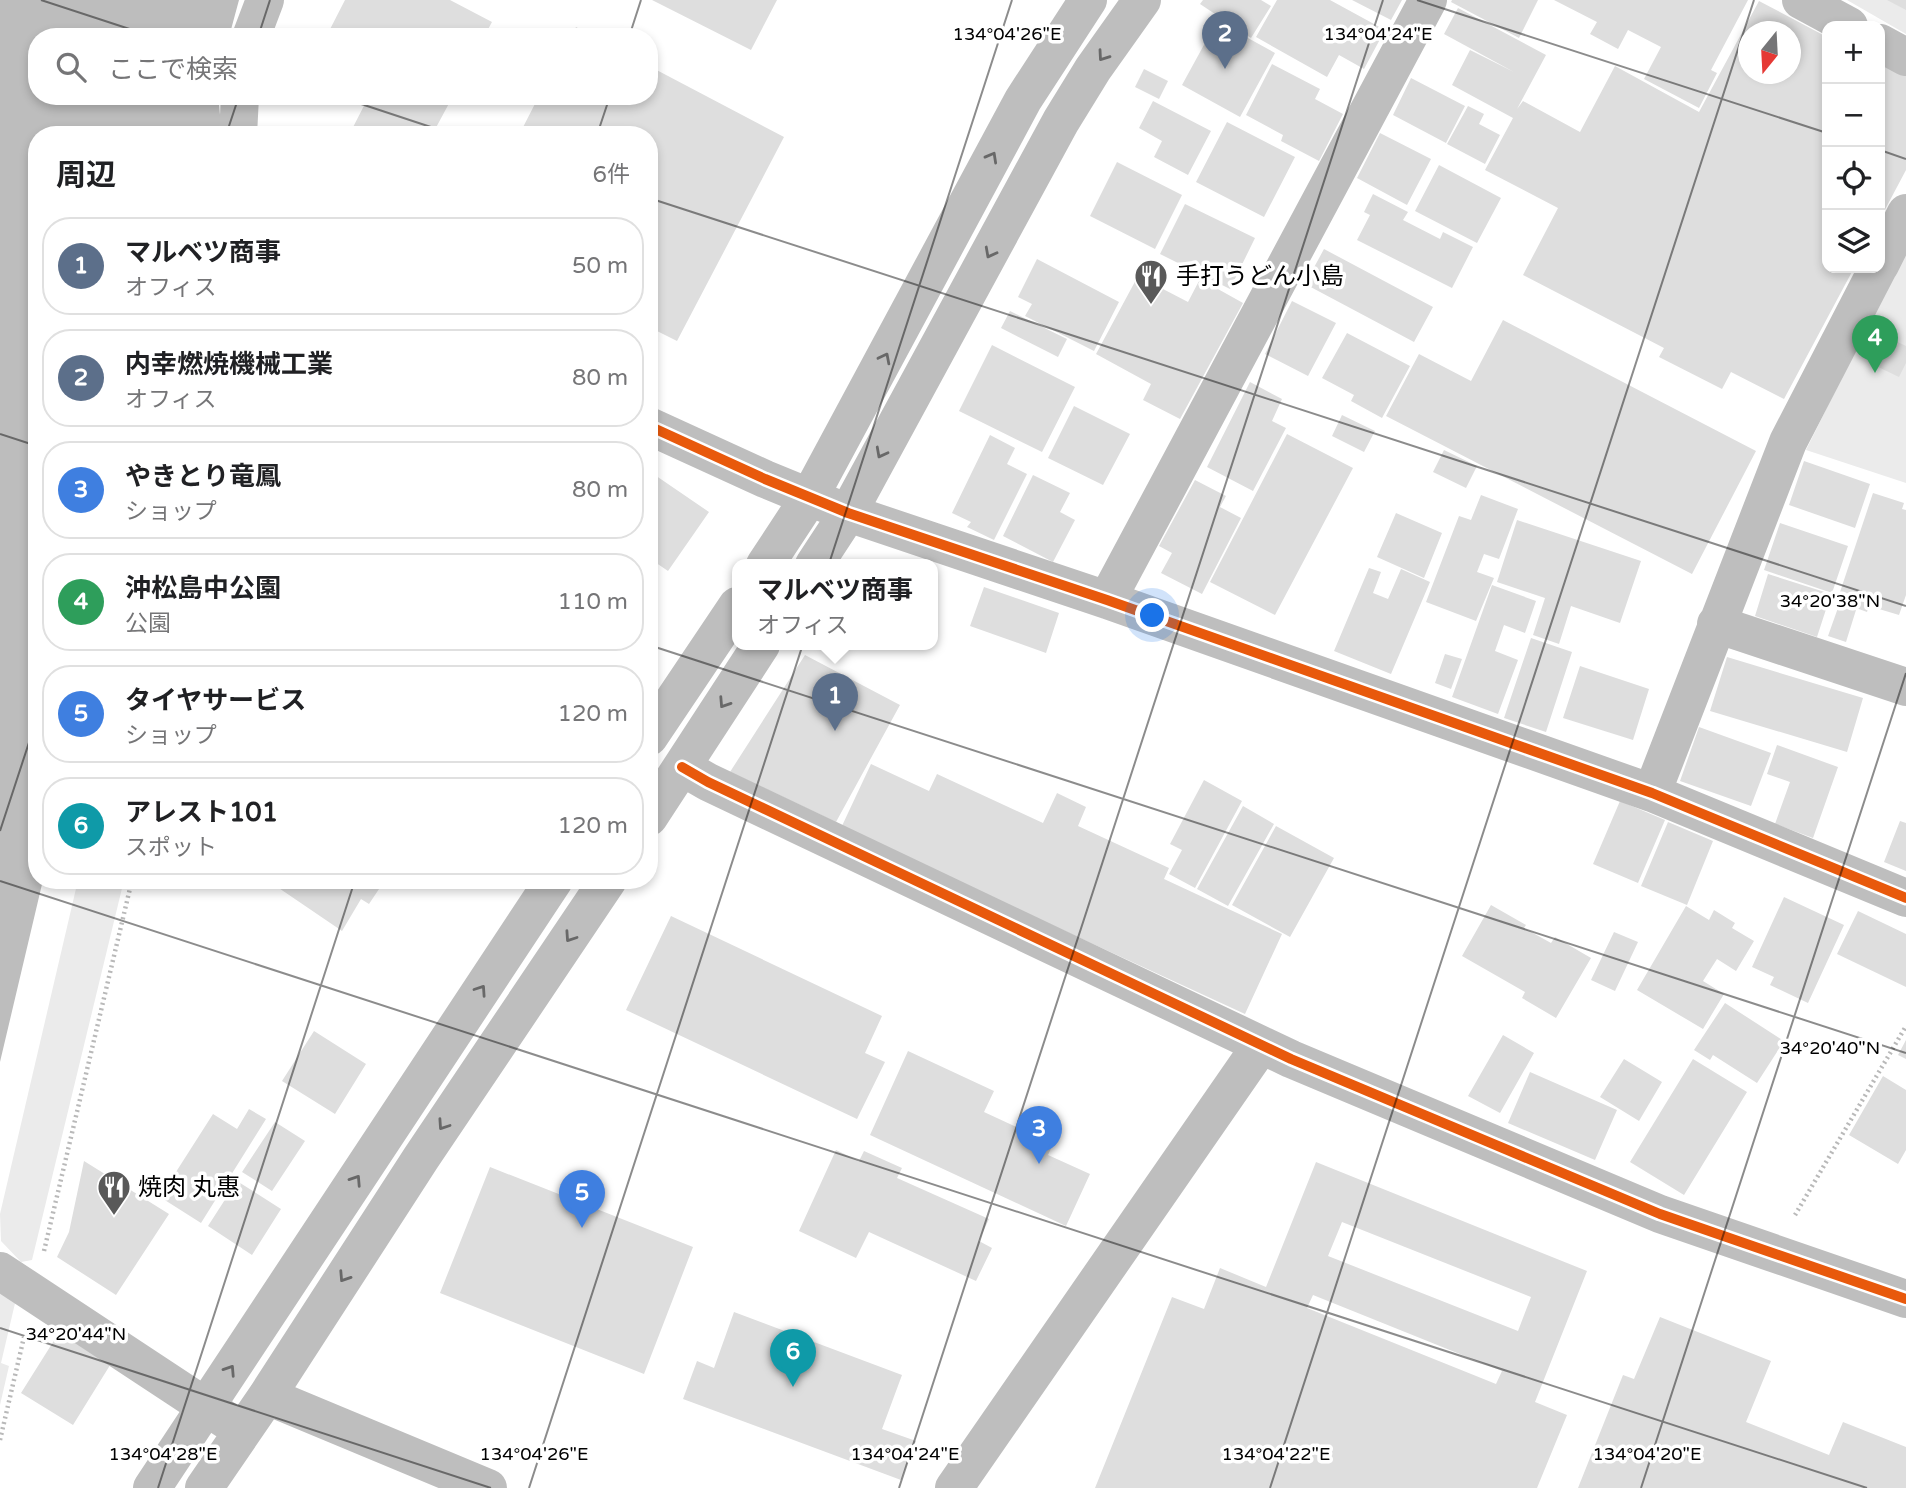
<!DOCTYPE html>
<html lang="ja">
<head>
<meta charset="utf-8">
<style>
  :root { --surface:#fff; --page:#f6f6f6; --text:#202124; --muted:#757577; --line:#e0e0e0; --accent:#d93025 }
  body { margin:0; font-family:"Varela Round","Noto Sans JP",sans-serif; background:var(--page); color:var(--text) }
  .controls { position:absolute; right:21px; top:21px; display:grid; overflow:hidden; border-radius:14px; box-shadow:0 4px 10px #0003 }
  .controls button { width:63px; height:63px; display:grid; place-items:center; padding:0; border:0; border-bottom:2px solid var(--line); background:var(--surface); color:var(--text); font:35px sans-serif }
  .compass { position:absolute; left:1738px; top:21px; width:63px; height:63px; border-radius:50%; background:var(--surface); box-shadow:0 4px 10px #0003; rotate:198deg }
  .you { position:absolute; left:1153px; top:616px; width:24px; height:24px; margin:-18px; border:5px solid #fff; border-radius:50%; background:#1a73e8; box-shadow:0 0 0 10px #1a73e833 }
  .badge { display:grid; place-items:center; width:46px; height:46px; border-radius:50%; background:var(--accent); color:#fff; font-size:23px; font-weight:700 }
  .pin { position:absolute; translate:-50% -58px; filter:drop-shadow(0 2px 4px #0008) }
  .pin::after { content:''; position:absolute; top:37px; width:24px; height:21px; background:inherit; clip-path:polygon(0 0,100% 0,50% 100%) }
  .popup { position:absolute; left:732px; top:559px; width:206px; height:91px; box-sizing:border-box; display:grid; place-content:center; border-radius:14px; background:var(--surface); filter:drop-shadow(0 2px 5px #0005); font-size:23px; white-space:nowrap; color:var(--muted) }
  .popup b { font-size:26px; color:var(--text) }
  .popup::after { content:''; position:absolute; left:50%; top:100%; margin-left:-14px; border:14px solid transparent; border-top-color:var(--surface) }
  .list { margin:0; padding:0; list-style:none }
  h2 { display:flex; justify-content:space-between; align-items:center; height:91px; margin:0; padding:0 28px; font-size:30px }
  h2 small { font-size:23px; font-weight:400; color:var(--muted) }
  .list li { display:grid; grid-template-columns:46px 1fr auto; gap:21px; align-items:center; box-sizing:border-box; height:98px; margin:0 14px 14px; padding:0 14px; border:2px solid var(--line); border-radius:28px }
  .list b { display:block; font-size:26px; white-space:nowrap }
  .list p { margin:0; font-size:23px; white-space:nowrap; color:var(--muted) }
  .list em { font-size:23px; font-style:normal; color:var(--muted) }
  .icon { flex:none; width:38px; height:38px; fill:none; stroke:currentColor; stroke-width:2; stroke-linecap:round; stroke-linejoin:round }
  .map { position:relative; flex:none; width:1906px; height:1488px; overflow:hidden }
  .search { position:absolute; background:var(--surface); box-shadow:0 4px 10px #0003; left:28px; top:28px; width:630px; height:77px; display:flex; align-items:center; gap:18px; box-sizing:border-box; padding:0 24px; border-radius:28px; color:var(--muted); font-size:26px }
  .panel { position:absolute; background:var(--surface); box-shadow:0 4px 10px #0003; left:28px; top:126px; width:630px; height:763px; border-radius:28px }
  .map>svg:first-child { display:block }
  .green { fill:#ebebeb }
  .water { fill:#bdbdbd }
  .building { fill:#dedede; fill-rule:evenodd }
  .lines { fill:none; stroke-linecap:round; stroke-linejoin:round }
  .path { stroke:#b9b9b9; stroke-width:4.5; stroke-dasharray:2 3.5; stroke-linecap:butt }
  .minor { stroke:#bebebe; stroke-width:38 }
  .cycleway-casing { stroke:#fff; stroke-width:15 }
  .cycleway { stroke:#e8590c; stroke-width:10 }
  .oneway { stroke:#686868 }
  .ticks { fill:none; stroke:#000; stroke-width:2; stroke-opacity:0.45 }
  .labels { text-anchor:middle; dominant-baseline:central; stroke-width:7; stroke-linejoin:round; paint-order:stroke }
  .poi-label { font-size:24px; fill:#000; stroke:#fff; text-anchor:start }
  .ticks-label { font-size:18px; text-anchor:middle; fill:#000; stroke:#fff; stroke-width:7; stroke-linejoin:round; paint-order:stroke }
</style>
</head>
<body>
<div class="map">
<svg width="1906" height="1488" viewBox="0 0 1906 1488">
  <rect width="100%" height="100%" fill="#fff"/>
  <path class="green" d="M 1847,0 L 1906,0 L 1906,34 Z
    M 1906,249 L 1906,483 L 1806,450 Z
    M 78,880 L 124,880 L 32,1260 L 21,1262 L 1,1241 L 0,1214 Z
    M 0,1293 L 16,1299 L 1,1363 L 9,1366 L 0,1405 Z"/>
  <path class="water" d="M 0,0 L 239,0 L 229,37 L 37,37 L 37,96 L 218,96 L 221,124 L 219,135 L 37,135 L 37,880 L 43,880 L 0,1062 Z"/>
  <path class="building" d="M 345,0 L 450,0 L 492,22 L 484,37 L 326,37 Z
    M 652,0 L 777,0 L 751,50 Z
    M 1203,0 L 1261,0 L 1271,6 L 1251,38 L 1200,4 Z
    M 1277,0 L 1330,0 L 1385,30 L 1364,69 L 1339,55 L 1327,77 L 1256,37 Z
    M 1352,0 L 1402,0 L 1391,20 Z
    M 1452,0 L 1538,0 L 1519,38 L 1451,2 Z
    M 1554,0 L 1748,0 L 1711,70 L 1717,73 L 1699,108 L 1644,79 L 1661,47 L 1628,30 L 1618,49 L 1590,34 L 1597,22 Z
    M 1887,0 L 1906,0 L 1906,10 Z
    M 1759,1 L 1827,37 L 1827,268 L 1854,268 L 1784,399 L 1731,372 L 1722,389 L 1659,357 L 1664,348 L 1523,275 L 1558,208 L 1485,170 L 1513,118 L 1452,85 L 1470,50 L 1514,72 L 1444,34 L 1458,8 L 1546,55 L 1517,109 L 1523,101 L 1580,132 L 1615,66 L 1699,112 ZM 1748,32 L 1790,32 L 1790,74 L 1748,74 Z
    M 1217,21 L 1275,53 L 1240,117 L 1182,85 Z
    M 576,27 L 595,37 L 571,37 Z
    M 1880,63 L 1906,76 L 1906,170 L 1880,219 Z
    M 1272,64 L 1320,89 L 1315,99 L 1343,114 L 1319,161 L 1281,141 L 1283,135 L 1246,115 Z
    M 649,66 L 784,137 L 677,341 L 649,327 L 649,135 L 519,135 L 539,96 L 649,96 Z
    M 1144,69 L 1168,81 L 1159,99 L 1135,87 Z
    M 1411,78 L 1465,106 L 1446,143 L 1393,115 Z
    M 369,96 L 453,96 L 432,135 L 349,135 Z
    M 1153,101 L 1211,131 L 1188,175 L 1154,157 L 1162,141 L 1139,128 Z
    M 1468,106 L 1484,114 L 1479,124 L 1500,135 L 1485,164 L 1447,144 Z
    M 1227,122 L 1295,157 L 1264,217 L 1196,182 Z
    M 1380,133 L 1431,159 L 1407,205 L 1357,178 Z
    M 1117,162 L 1182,195 L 1155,249 L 1090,216 Z
    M 1439,165 L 1501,198 L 1477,243 L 1415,211 Z
    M 1373,194 L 1408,212 L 1403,220 L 1440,239 L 1443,232 L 1473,247 L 1452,288 L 1357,240 L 1370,215 L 1364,212 Z
    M 1185,204 L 1255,238 L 1230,289 L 1160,254 Z
    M 1324,249 L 1433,307 L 1414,342 L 1305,284 Z
    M 1037,259 L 1119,302 L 1094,351 L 1025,316 L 1032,304 L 1018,297 Z
    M 1138,276 L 1188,302 L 1200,279 L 1243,303 L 1180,419 L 1143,400 L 1151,384 L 1096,354 Z
    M 1292,301 L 1336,323 L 1308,376 L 1265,354 Z
    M 1010,311 L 1067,339 L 1058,357 L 1001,328 Z
    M 1503,320 L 1756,451 L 1692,574 L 1386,416 L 1419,354 L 1471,381 Z
    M 1347,333 L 1410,366 L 1382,418 L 1351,401 L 1354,395 L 1322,378 Z
    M 1887,337 L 1906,346 L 1906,363 L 1899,377 L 1874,365 Z
    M 992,345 L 1075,387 L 1042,452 L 959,411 Z
    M 1250,382 L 1282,399 L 1272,421 L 1286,428 L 1253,491 L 1207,467 Z
    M 1074,406 L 1130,434 L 1103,485 L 1048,458 Z
    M 1342,415 L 1375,431 L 1364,452 L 1332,436 Z
    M 1287,434 L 1353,468 L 1275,615 L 1210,582 Z
    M 990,435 L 1015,448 L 1007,464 L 1027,474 L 994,540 L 967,527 L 971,522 L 952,513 Z
    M 1444,450 L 1477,466 L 1466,488 L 1433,472 Z
    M 1804,461 L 1870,484 L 1855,528 L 1789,505 Z
    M 649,471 L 709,512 L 668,571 L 649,558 Z
    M 1033,475 L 1070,493 L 1060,512 L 1075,520 L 1053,562 L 1003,536 Z
    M 1195,480 L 1226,496 L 1220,507 L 1241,518 L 1202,594 L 1161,573 L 1172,553 L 1159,546 Z
    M 1873,493 L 1904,503 L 1902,509 L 1906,510 L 1906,595 L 1899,615 L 1869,606 L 1867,612 L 1837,601 Z
    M 1481,495 L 1518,509 L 1499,559 L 1484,554 L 1477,572 L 1494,578 L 1476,621 L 1426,602 L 1459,516 L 1471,520 Z
    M 1396,513 L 1442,533 L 1424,578 L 1377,557 Z
    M 1517,520 L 1641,561 L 1620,623 L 1571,606 L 1559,644 L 1533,635 L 1545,598 L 1497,582 Z
    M 1780,523 L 1848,546 L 1832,593 L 1764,570 Z
    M 1369,568 L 1381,572 L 1373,593 L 1388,599 L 1401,569 L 1430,582 L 1391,674 L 1334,651 Z
    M 1768,574 L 1831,594 L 1817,637 L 1755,616 Z
    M 1492,585 L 1536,601 L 1525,633 L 1504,625 L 1495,651 L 1518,660 L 1498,714 L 1452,697 Z
    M 984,587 L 1059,613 L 1046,653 L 970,626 Z
    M 1839,605 L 1856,610 L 1846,642 L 1828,636 Z
    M 1531,638 L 1572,652 L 1546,732 L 1504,718 Z
    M 1445,654 L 1462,659 L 1451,689 L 1435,683 Z
    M 805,655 L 900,705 L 836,822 L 730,772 Z
    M 1727,657 L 1863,698 L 1847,752 L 1710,711 Z
    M 1580,666 L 1649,689 L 1633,740 L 1563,718 Z
    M 1699,727 L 1771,753 L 1751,806 L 1680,781 Z
    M 1777,745 L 1838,767 L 1813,838 L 1775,824 L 1790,782 L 1767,774 Z
    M 871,764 L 929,791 L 937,774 L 1043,823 L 1057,793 L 1086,807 L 1078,826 L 1169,868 L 1164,879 L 1282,934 L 1245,1014 L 841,828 Z
    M 1204,780 L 1242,801 L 1195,888 L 1169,874 L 1182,850 L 1170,844 Z
    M 1620,801 L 1665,820 L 1638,883 L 1593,864 Z
    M 1243,806 L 1274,824 L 1228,906 L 1197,889 Z
    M 1900,821 L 1906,823 L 1906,871 L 1884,862 Z
    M 1668,822 L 1713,841 L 1687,905 L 1641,886 Z
    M 1276,826 L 1334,858 L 1290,937 L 1232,905 Z
    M 267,880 L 385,880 L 369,904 L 361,899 L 342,931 Z
    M 1784,897 L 1844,925 L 1808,1003 L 1770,985 L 1774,977 L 1752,967 Z
    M 1491,905 L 1526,925 L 1524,928 L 1551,943 L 1555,937 L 1591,958 L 1556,1018 L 1522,998 L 1525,992 L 1462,956 Z
    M 1686,906 L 1709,920 L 1714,910 L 1735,923 L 1732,928 L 1754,941 L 1736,971 L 1717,959 L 1703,981 L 1724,994 L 1703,1029 L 1637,990 Z
    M 1858,911 L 1906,934 L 1906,987 L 1837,954 Z
    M 671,916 L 882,1016 L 865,1053 L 885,1062 L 857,1119 L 626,1010 Z
    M 1614,932 L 1638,942 L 1615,991 L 1591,980 Z
    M 1725,1003 L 1784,1041 L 1757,1083 L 1713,1055 L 1710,1060 L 1694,1050 Z
    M 314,1031 L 366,1064 L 335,1114 L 282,1081 Z
    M 1503,1035 L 1534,1053 L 1500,1113 L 1468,1096 Z
    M 1906,1040 L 1906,1059 L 1898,1055 Z
    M 908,1051 L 994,1091 L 984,1112 L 1053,1144 L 1048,1155 L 1090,1174 L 1066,1226 L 870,1135 Z
    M 1624,1059 L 1662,1082 L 1639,1121 L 1600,1097 Z
    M 1693,1059 L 1747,1092 L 1684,1195 L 1630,1162 Z
    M 1530,1072 L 1617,1110 L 1595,1160 L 1508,1123 Z
    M 1883,1076 L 1906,1090 L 1906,1150 L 1898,1164 L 1849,1135 Z
    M 249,1109 L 266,1119 L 201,1223 L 160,1197 L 213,1114 L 237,1129 Z
    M 275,1122 L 305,1141 L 272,1191 L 242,1172 Z
    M 836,1150 L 859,1161 L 864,1151 L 902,1168 L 897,1178 L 989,1219 L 979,1241 L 992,1248 L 976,1281 L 869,1232 L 856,1258 L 799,1231 Z
    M 84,1161 L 169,1214 L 116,1295 L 57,1257 L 69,1232 Z
    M 1316,1162 L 1587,1271 L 1535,1402 L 1567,1415 L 1537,1488 L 1095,1488 L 1172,1297 L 1204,1309 L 1220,1268 L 1266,1287 ZM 1342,1222 L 1531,1297 L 1518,1331 L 1328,1256 ZM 1313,1295 L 1502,1371 L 1496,1384 L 1307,1308 Z
    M 490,1167 L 693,1247 L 644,1374 L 440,1293 Z
    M 237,1181 L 281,1209 L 252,1255 L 208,1226 Z
    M 734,1312 L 902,1375 L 882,1429 L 916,1441 L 901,1480 L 683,1399 L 697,1361 L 714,1368 Z
    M 1660,1317 L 1771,1361 L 1746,1422 L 1829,1455 L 1843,1422 L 1906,1447 L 1906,1488 L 1578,1488 L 1623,1375 L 1634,1379 Z
    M 60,1331 L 112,1362 L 73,1425 L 21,1393 Z"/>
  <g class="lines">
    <path class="path" d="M 1795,1215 L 1906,1026
      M 44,1251 L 132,880
      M 0,1440 L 24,1337"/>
    <path class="minor" d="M 1801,0 L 1849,26
      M 251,37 L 265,0
      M 1880,43 L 1906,57
      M 238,135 L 240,96
      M 1880,265 L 1906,213
      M 649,426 L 765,479 L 848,513 L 1107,600 L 1652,793 L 1906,898
      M 765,565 L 809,498 L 1023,100 L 1088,0
      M 814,565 L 848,513 L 1061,121 L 1093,69 L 1142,0
      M 1107,600 L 1428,0
      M 1716,624 L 1906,687
      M 649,737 L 737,606
      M 682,767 L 708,782 L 1291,1059 L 1660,1214 L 1906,1299
      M 1652,793 L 1788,442 L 1878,268
      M 649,817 L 761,645
      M 0,1271 L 226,1420
      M 267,1396 L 488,1488
      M 152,1488 L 554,880
      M 204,1488 L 267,1396 L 421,1158 L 608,880
      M 954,1488 L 1261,1045"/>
    <defs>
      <path id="cycleway" d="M 649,426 L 765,479 L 848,513 L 1107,600 L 1652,793 L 1906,898
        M 682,767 L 708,782 L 1291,1059 L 1660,1214 L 1906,1299"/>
    </defs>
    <use href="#cycleway" class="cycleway-casing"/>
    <use href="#cycleway" class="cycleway"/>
  </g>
  <defs><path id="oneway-chevron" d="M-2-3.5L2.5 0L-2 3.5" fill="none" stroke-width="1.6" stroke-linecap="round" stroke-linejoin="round" transform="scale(1.75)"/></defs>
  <g class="oneway">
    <use href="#oneway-chevron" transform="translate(1103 56) rotate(125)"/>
    <use href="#oneway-chevron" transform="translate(992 157) rotate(-61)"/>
    <use href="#oneway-chevron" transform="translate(990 253) rotate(118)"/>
    <use href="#oneway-chevron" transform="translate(885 358) rotate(-63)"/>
    <use href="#oneway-chevron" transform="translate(881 453) rotate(118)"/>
    <use href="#oneway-chevron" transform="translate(724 703) rotate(123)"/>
    <use href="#oneway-chevron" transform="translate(570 937) rotate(124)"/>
    <use href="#oneway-chevron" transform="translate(481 990) rotate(-56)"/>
    <use href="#oneway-chevron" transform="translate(443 1125) rotate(124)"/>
    <use href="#oneway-chevron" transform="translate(356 1180) rotate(-57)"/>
    <use href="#oneway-chevron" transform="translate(344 1277) rotate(123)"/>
    <use href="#oneway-chevron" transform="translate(230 1370) rotate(-57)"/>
  </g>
  <path class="ticks" d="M 41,0 L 154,37M 1417,0 L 1827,133M 258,37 L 270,0M 629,37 L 641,0M 337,96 L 455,135M 226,135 L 239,96M 597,135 L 610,96M 1880,150 L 1906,159M 649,198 L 1906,606M 0,434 L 37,446M 649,645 L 1906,1053M 0,831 L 37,718M 0,881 L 1867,1488M 0,1328 L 491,1488M 158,1488 L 355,880M 529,1488 L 1012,0M 899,1488 L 1383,0M 1270,1488 L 1754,0M 1641,1488 L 1906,673"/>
  <defs>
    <symbol id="restaurant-pin" viewBox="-11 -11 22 30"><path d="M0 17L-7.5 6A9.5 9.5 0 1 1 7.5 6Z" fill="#595959" stroke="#fff"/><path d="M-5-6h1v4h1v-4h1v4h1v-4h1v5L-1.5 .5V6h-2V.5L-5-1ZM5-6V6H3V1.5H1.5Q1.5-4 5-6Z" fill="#fff"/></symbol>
  </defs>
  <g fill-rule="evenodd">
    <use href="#restaurant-pin" x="1132" y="257" width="38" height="52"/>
    <use href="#restaurant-pin" x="95" y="1168" width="38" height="52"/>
  </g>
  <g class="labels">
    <g class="poi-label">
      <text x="1176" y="276">手打うどん小島</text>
      <text x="138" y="1187">焼肉 丸惠</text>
    </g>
  </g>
  <g class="ticks-label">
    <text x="1007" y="40">134°04'26"E</text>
    <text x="1378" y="40">134°04'24"E</text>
    <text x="1830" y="607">34°20'38"N</text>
    <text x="1830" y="1054">34°20'40"N</text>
    <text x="76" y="1340">34°20'44"N</text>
    <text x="163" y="1460">134°04'28"E</text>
    <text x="534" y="1460">134°04'26"E</text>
    <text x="905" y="1460">134°04'24"E</text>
    <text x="1276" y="1460">134°04'22"E</text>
    <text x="1647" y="1460">134°04'20"E</text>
  </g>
</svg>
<div class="controls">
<button>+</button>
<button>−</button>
<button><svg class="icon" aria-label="locate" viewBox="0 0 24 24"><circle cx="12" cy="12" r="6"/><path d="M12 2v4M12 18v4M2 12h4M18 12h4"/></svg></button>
<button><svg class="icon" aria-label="layers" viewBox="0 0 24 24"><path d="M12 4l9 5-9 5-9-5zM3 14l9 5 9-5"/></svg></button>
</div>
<svg class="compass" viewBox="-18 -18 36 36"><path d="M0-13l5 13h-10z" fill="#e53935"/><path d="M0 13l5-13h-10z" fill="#757577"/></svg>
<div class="you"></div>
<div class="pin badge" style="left:835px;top:731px;background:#5c6f8a">1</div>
<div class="popup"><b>マルベツ商事</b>オフィス</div>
<div class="pin badge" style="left:1225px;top:69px;background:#5c6f8a">2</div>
<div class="pin badge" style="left:1039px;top:1164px;background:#3f7fe0">3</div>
<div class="pin badge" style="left:1875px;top:373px;background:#2e9e5b">4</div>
<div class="pin badge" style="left:582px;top:1228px;background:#3f7fe0">5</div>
<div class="pin badge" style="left:793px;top:1387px;background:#0f9aa8">6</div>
<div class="search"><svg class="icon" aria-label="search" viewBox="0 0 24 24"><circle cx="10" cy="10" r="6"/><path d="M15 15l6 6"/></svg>ここで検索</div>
<section class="panel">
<h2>周辺<small>6件</small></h2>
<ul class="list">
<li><span class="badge" style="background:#5c6f8a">1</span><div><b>マルベツ商事</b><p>オフィス</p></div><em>50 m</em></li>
<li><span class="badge" style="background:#5c6f8a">2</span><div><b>内幸燃焼機械工業</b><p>オフィス</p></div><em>80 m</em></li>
<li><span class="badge" style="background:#3f7fe0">3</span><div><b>やきとり竜鳳</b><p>ショップ</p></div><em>80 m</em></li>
<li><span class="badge" style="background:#2e9e5b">4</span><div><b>沖松島中公園</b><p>公園</p></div><em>110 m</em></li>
<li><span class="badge" style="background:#3f7fe0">5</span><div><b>タイヤサービス</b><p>ショップ</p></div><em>120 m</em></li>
<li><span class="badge" style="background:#0f9aa8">6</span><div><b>アレスト101</b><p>スポット</p></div><em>120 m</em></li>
</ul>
</section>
</div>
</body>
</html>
